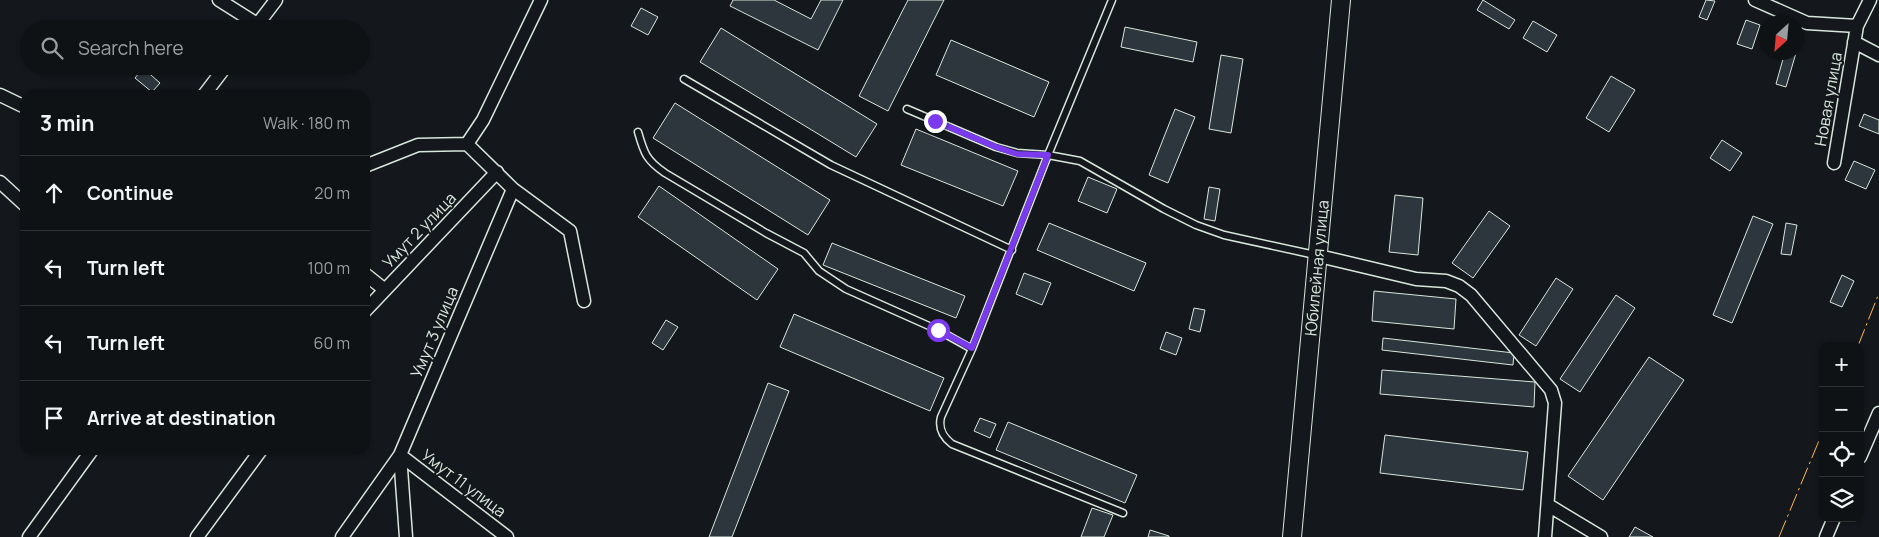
<!DOCTYPE html>
<html lang="en">
<head>
<meta charset="utf-8">
<style>
  :root { --surface:#0f1215; --page:#1d2022; --text:#f1f3f6; --muted:#9b9ea0; --line:#2f3234 }
  body { margin:0; font-family:Manrope,sans-serif; background:var(--page); color:var(--text) }
  .controls { position:absolute; right:15px; bottom:15px; display:grid; overflow:hidden; border-radius:10px; box-shadow:0 1px 4px #0004 }
  .controls button { width:45px; height:45px; display:grid; place-items:center; padding:0; border:0; border-bottom:1px solid var(--line); background:var(--surface); color:var(--text); font:25px sans-serif }
  .compass { position:absolute; left:1759px; top:15px; width:45px; height:45px; border-radius:50%; background:var(--surface); box-shadow:0 1px 4px #0004; rotate:206deg }
  .stop { position:absolute; width:15px; height:15px; margin:-11px; border:4px solid #7c3aed; border-radius:50%; background:#fff }
  .stop.end { background:#7c3aed; border-color:#fff; box-shadow:0 1px 5px #0008 }
  .list { margin:0; padding:0; list-style:none }
  h2 { display:flex; justify-content:space-between; align-items:center; height:65px; margin:0; padding:0 20px; font-size:21px }
  h2 small { font-size:16px; font-weight:400; color:var(--muted) }
  .list li { display:grid; grid-template-columns:32px 1fr auto; gap:15px; align-items:center; box-sizing:border-box; height:75px; padding:0 20px; border-top:1px solid var(--line) }
  .list b { display:block; font-size:19px; white-space:nowrap }
  .list em { font-size:16px; font-style:normal; color:var(--muted) }
  .icon { flex:none; width:28px; height:28px; fill:none; stroke:currentColor; stroke-width:2; stroke-linecap:round; stroke-linejoin:round }
  .map { position:relative; flex:none; width:1879px; height:537px; overflow:hidden }
  .search { position:absolute; background:var(--surface); box-shadow:0 1px 4px #0004; left:20px; top:20px; width:350px; height:55px; display:flex; align-items:center; gap:12px; box-sizing:border-box; padding:0 18px; border-radius:28px; color:var(--muted); font-size:19px }
  .panel { position:absolute; background:var(--surface); box-shadow:0 1px 4px #0004; left:20px; top:90px; width:350px; height:365px; border-radius:15px }
  .map>svg:first-child { display:block }
  .building { fill:#2c363c; stroke:#d8e6dc }
  .lines { fill:none; stroke-linecap:round; stroke-linejoin:round }
  .lane-casing { stroke:#d8e6dc; stroke-width:9 }
  .street-casing { stroke:#d8e6dc; stroke-width:15 }
  .secondary-casing { stroke:#d8e6dc; stroke-width:20 }
  .lane { stroke:#14181c; stroke-width:6 }
  .street { stroke:#14181c; stroke-width:12 }
  .secondary { stroke:#14181c; stroke-width:18 }
  .power { stroke:#ffb74d; stroke-width:1; stroke-dasharray:18 4 2.5 4; stroke-linecap:butt }
  .route { stroke:#7c3aed; stroke-width:6 }
  .labels { text-anchor:middle; dominant-baseline:central; stroke-width:4; stroke-linejoin:round; paint-order:stroke }
  .street-label { font-size:16px; fill:#d8e6dc; stroke:#14181c }
</style>
</head>
<body>
<div class="map">
<svg width="1879" height="537" viewBox="0 0 1879 537">
  <rect width="100%" height="100%" fill="#14181c"/>
  <path class="building" d="M 733,0 L 774,0 L 811,19 L 821,0 L 843,0 L 818,50 L 730,6 Z
    M 908,0 L 944,0 L 888,111 L 859,96 Z
    M 1483,0 L 1515,20 L 1509,29 L 1477,10 Z
    M 1706,0 L 1715,1 L 1707,20 L 1699,17 Z
    M 641,8 L 658,17 L 648,35 L 631,26 Z
    M 1746,20 L 1760,25 L 1752,49 L 1737,44 Z
    M 1533,21 L 1557,35 L 1547,52 L 1523,38 Z
    M 1125,27 L 1197,42 L 1193,62 L 1121,47 Z
    M 721,28 L 877,124 L 856,157 L 700,62 Z
    M 951,40 L 1049,82 L 1034,117 L 936,75 Z
    M 1785,52 L 1796,53 L 1786,87 L 1776,84 Z
    M 1221,55 L 1243,59 L 1231,133 L 1209,129 Z
    M 143,68 L 160,83 L 152,92 L 135,78 Z
    M 1611,76 L 1635,90 L 1609,132 L 1586,118 Z
    M 675,103 L 830,200 L 808,235 L 653,138 Z
    M 1175,109 L 1195,117 L 1168,183 L 1149,175 Z
    M 1864,114 L 1879,120 L 1879,134 L 1859,126 Z
    M 916,129 L 1018,171 L 1003,206 L 901,165 Z
    M 1722,140 L 1742,153 L 1730,171 L 1710,158 Z
    M 1854,161 L 1875,170 L 1866,189 L 1845,180 Z
    M 1088,177 L 1117,189 L 1107,213 L 1078,201 Z
    M 659,186 L 778,269 L 757,300 L 638,217 Z
    M 1209,187 L 1220,189 L 1215,221 L 1204,219 Z
    M 1395,195 L 1423,198 L 1418,255 L 1389,252 Z
    M 1489,211 L 1510,226 L 1473,278 L 1452,263 Z
    M 1753,216 L 1773,224 L 1732,323 L 1713,315 Z
    M 1049,223 L 1146,263 L 1134,291 L 1037,250 Z
    M 1786,223 L 1797,225 L 1791,255 L 1781,254 Z
    M 832,243 L 965,296 L 956,318 L 823,265 Z
    M 1024,273 L 1051,283 L 1042,305 L 1016,294 Z
    M 1842,275 L 1854,281 L 1842,307 L 1830,302 Z
    M 1556,278 L 1573,289 L 1536,346 L 1519,335 Z
    M 1374,291 L 1456,299 L 1454,329 L 1372,321 Z
    M 1616,295 L 1635,308 L 1580,392 L 1560,379 Z
    M 1194,308 L 1205,310 L 1200,332 L 1189,329 Z
    M 794,314 L 944,378 L 930,411 L 780,347 Z
    M 666,320 L 678,327 L 663,350 L 652,343 Z
    M 1166,332 L 1182,338 L 1176,355 L 1160,349 Z
    M 1383,338 L 1514,353 L 1513,365 L 1382,350 Z
    M 1649,357 L 1684,380 L 1603,500 L 1568,476 Z
    M 1382,370 L 1535,382 L 1534,407 L 1380,394 Z
    M 768,383 L 789,391 L 732,537 L 709,537 Z
    M 980,418 L 996,424 L 990,438 L 974,431 Z
    M 1008,422 L 1137,475 L 1125,503 L 996,450 Z
    M 1385,435 L 1528,452 L 1523,490 L 1380,473 Z
    M 1092,508 L 1113,515 L 1104,537 L 1081,537 Z
    M 1635,527 L 1653,537 L 1629,537 Z
    M 1150,530 L 1169,536 L 1169,537 L 1148,537 Z"/>
  <g class="lines">
    <defs>
      <path id="lane" d="M 1112,0 L 1048,155 L 972,349 L 941,417 C 938,429 943,437 952,444 L 1123,513
        M 684,79 L 831,165 L 1012,250
        M 907,109 L 996,147 L 1017,153 L 1048,155 L 1080,161 L 1164,209 L 1196,225 L 1224,235 L 1315,255
        M 638,132 C 644,153 646,160 665,173 L 766,233 L 804,253 L 819,271 L 846,289 L 938,330 L 972,349"/>
      <path id="street" d="M 219,0 L 257,24
        M 1755,0 L 1807,23 L 1857,26
        M 254,29 L 276,0
        M 1854,42 L 1879,55
        M 0,95 L 25,107
        M 204,95 L 226,66
        M 467,144 L 483,120 L 541,0
        M 1834,163 L 1857,26 L 1870,0
        M 365,166 L 418,145 L 467,144
        M 0,182 L 25,205
        M 513,189 L 570,231 L 584,301
        M 1319,256 L 1416,279 L 1446,281 L 1459,286 L 1471,295 L 1551,390 L 1555,403 L 1545,537
        M 365,274 L 385,290
        M 365,311 L 497,172
        M 400,455 L 507,537
        M 400,455 L 406,537
        M 1860,457 L 1879,413
        M 1548,505 L 1601,537
        M 29,537 L 92,450
        M 197,537 L 261,450
        M 342,537 L 400,455 L 513,189 L 467,144
        M 1826,537 L 1834,518"/>
      <g id="secondary">
        <path id="s1" d="M 1292,537 L 1341,0"/>
      </g>
    </defs>
    <use href="#lane" class="lane-casing"/>
    <use href="#street" class="street-casing"/>
    <use href="#secondary" class="secondary-casing"/>
    <use href="#lane" class="lane"/>
    <use href="#street" class="street"/>
    <use href="#secondary" class="secondary"/>
    <path class="power" d="M 1858,346 L 1879,293
      M 1779,537 L 1823,431"/>
  </g>
  <g class="lines">
    <path class="route" d="M 935,121 L 996,147 L 1017,154 L 1048,155 L 972,348 L 938,330"/>
  </g>
  <g class="labels">
    <g class="street-label">
      <text transform="translate(1828 99) rotate(-80)">Новая улица</text>
      <text transform="translate(419 230) rotate(-46)">Умут 2 улица</text>
      <text stroke="none"><textPath href="#s1" startOffset="270">Юбилейная улица</textPath></text>
      <text transform="translate(434 332) rotate(-67)">Умут 3 улица</text>
      <text transform="translate(464 483) rotate(37)">Умут 11 улица</text>
    </g>
  </g>
</svg>
<div class="controls">
<button>+</button>
<button>−</button>
<button><svg class="icon" aria-label="locate" viewBox="0 0 24 24"><circle cx="12" cy="12" r="6"/><path d="M12 2v4M12 18v4M2 12h4M18 12h4"/></svg></button>
<button><svg class="icon" aria-label="layers" viewBox="0 0 24 24"><path d="M12 4l9 5-9 5-9-5zM3 14l9 5 9-5"/></svg></button>
</div>
<svg class="compass" viewBox="-18 -18 36 36"><path d="M0-13l5 13h-10z" fill="#e53935"/><path d="M0 13l5-13h-10z" fill="#9b9ea0"/></svg>
<div class="stop" style="left:938px;top:330px"></div>
<div class="stop end" style="left:935px;top:121px"></div>
<div class="search"><svg class="icon" aria-label="search" viewBox="0 0 24 24"><circle cx="10" cy="10" r="6"/><path d="M15 15l6 6"/></svg>Search here</div>
<section class="panel">
<h2>3 min<small>Walk · 180 m</small></h2>
<ul class="list">
<li><svg class="icon" aria-label="ahead" viewBox="0 0 24 24"><path d="M12 20V5M6 11l6-6 6 6"/></svg><div><b>Continue</b></div><em>20 m</em></li>
<li><svg class="icon" aria-label="left" viewBox="0 0 24 24"><path d="M17 20v-9H6M10 6l-5 5 5 5"/></svg><div><b>Turn left</b></div><em>100 m</em></li>
<li><svg class="icon" aria-label="left" viewBox="0 0 24 24"><path d="M17 20v-9H6M10 6l-5 5 5 5"/></svg><div><b>Turn left</b></div><em>60 m</em></li>
<li><svg class="icon" aria-label="arrive" viewBox="0 0 24 24"><path d="M6 21V4h12l-3 4 3 4H6"/></svg><div><b>Arrive at destination</b></div></li>
</ul>
</section>
</div>
</body>
</html>
